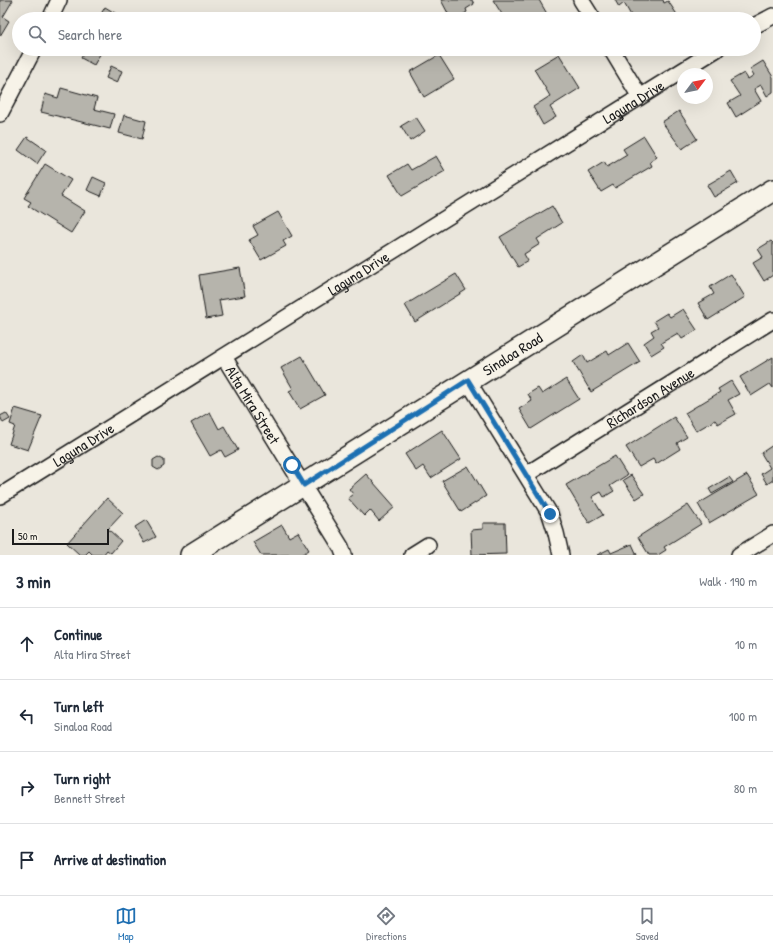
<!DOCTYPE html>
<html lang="en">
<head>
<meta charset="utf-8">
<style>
  :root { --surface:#fff; --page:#f2f2f3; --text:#1f2937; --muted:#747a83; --line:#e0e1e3; --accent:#1f6fb2 }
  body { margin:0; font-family:"Patrick Hand",sans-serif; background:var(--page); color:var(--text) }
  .compass { position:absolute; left:677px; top:68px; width:36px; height:36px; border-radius:50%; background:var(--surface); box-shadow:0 4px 16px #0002; rotate:58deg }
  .scale { position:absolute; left:12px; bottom:10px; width:97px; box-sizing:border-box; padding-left:4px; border:2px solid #1c1c1c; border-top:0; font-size:11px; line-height:14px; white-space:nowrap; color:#1c1c1c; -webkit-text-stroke:3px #f7f3e8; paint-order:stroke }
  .stop { position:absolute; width:12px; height:12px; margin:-9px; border:3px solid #1f6fb2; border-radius:50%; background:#fff }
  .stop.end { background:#1f6fb2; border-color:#fff; box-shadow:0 1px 4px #0008 }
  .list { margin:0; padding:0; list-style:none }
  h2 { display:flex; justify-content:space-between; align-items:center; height:52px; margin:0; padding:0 16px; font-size:17px }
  h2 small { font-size:13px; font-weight:400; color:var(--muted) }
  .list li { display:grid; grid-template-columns:26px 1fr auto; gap:12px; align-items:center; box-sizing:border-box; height:72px; padding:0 16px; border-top:1px solid var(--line) }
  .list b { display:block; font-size:15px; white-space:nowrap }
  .list p { margin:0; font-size:13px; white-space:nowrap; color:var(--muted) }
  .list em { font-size:13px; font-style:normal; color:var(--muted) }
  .icon { flex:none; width:22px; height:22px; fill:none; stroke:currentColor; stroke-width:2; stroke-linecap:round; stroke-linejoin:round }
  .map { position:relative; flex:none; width:773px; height:555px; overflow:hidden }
  .search { position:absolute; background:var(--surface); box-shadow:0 4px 16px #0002; left:12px; right:12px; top:12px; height:44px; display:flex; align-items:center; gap:10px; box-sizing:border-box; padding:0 14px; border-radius:22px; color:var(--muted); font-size:15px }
  .sheet { height:340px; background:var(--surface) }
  nav { display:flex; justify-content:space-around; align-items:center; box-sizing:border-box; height:56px; border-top:1px solid var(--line); background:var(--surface); font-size:11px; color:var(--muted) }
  nav a { display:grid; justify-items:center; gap:2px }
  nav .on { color:var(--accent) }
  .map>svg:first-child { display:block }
  .building { fill:#b6b4ac; stroke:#1c1c1c }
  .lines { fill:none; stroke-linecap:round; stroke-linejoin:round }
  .street-casing { stroke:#1c1c1c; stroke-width:18 }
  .secondary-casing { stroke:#1c1c1c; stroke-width:24 }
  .street { stroke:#f7f3e8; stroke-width:15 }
  .secondary { stroke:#f7f3e8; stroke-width:21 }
  .route { stroke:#1f6fb2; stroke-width:5 }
  .labels { text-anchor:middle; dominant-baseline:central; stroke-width:3; stroke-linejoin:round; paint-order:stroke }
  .street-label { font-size:15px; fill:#1c1c1c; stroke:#f7f3e8 }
</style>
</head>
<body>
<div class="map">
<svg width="773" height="555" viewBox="0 0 773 555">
  <rect width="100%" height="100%" fill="#eae6dc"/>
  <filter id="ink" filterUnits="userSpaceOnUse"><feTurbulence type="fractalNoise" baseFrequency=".025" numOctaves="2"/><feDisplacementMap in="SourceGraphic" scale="8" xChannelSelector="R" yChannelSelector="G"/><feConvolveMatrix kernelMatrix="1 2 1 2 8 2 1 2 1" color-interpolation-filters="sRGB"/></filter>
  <g filter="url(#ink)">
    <path class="building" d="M 0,0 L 13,0 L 3,17 L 9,21 L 0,36 Z
      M 441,0 L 472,0 L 474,4 L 466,9 L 467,12 L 456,19 L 451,19 Z
      M 493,0 L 539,0 L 550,19 L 505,19 Z
      M 615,0 L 663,0 L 664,3 L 668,1 L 678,16 L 673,19 L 633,19 L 624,3 L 619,7 Z
      M 105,7 L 125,19 L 98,19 Z
      M 86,49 L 103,49 L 94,65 L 81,58 Z
      M 559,54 L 580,88 L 550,107 L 556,117 L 543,125 L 533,107 L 550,96 L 534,69 Z
      M 439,55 L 454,79 L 424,97 L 410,72 Z
      M 763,61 L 773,77 L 773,92 L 767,96 L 761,85 L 754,89 L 761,101 L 736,117 L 728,103 L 740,96 L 730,81 L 744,73 L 748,79 L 754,75 L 750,69 Z
      M 111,66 L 122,71 L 117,83 L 106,78 Z
      M 61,88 L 97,98 L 94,109 L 114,114 L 110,129 L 41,112 L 45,94 L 58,98 Z
      M 679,111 L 697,139 L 682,149 L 662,122 Z
      M 124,115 L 146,121 L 142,139 L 119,133 Z
      M 416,117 L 425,131 L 410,141 L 401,126 Z
      M 644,136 L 657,157 L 650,162 L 652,166 L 615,188 L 613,185 L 601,192 L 588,172 L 604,162 L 607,167 L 627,155 L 623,149 Z
      M 27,137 L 46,150 L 37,164 L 18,150 Z
      M 436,156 L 445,171 L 402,196 L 389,175 L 407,164 L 411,170 Z
      M 45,164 L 71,180 L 61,196 L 85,211 L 71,233 L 28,206 L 31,202 L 24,198 Z
      M 731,171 L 738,183 L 714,197 L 707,185 Z
      M 93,177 L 106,183 L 101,196 L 87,190 Z
      M 552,206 L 562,223 L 537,239 L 540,244 L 524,254 L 528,261 L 518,267 L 500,237 Z
      M 278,212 L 292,236 L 283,241 L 286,246 L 261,260 L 249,240 L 258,235 L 253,226 Z
      M 771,241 L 773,243 L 773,275 L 764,281 L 753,263 L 763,257 L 758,249 Z
      M 240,268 L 245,296 L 219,300 L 222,316 L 206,319 L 199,275 Z
      M 456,274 L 466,290 L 415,322 L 405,305 Z
      M 731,274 L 745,297 L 708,320 L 698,303 L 714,294 L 710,287 Z
      M 683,309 L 697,330 L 682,339 L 678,333 L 661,343 L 664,347 L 651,355 L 644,343 L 654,336 L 651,331 L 658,327 L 654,321 L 667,313 L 670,317 Z
      M 628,343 L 640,362 L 591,392 L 573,362 L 583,355 L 587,363 L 607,351 L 609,355 Z
      M 302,356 L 325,395 L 300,409 L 289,391 L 293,389 L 281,368 Z
      M 773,357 L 773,388 L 770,384 L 751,396 L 740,377 Z
      M 566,379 L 579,399 L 531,429 L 519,409 L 532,401 L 528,394 L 538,388 L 542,394 Z
      M 731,381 L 739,394 L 728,400 L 736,414 L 718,424 L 715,420 L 696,431 L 685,413 L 720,392 L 718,389 Z
      M 15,408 L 42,416 L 28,450 L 9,444 L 15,426 L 10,424 Z
      M 210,412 L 219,429 L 224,426 L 238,450 L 225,457 L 221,450 L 210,456 L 191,423 Z
      M 6,413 L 10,419 L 3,423 L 0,416 Z
      M 674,417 L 687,437 L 677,443 L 680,449 L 656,464 L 653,459 L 639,467 L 626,447 Z
      M 442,430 L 461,459 L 431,478 L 423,466 L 416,471 L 405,454 Z
      M 773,445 L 773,480 L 767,484 L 761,474 L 770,468 L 761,453 Z
      M 615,456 L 627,475 L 610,486 L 614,491 L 604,497 L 601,492 L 592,497 L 603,515 L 589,523 L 566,485 Z
      M 158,457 L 164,460 L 164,466 L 158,470 L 153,467 L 153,460 Z
      M 468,466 L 486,496 L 461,512 L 442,481 Z
      M 366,474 L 395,507 L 379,521 L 370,510 L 364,516 L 348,498 L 353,494 L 349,489 Z
      M 631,475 L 644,494 L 636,499 L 623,480 Z
      M 747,475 L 759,494 L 709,523 L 698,504 Z
      M 729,477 L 733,482 L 712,494 L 709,489 Z
      M 107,498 L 123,513 L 108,529 L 121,541 L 111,553 L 107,550 L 103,555 L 93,555 L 89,551 L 85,555 L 80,555 L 67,543 Z
      M 688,505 L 701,524 L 664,547 L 666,550 L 658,555 L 649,555 L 638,537 Z
      M 146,520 L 156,537 L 144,543 L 135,527 Z
      M 483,523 L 505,523 L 506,554 L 472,555 L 471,530 L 483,529 Z
      M 282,525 L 289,537 L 298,532 L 309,550 L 301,555 L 261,555 L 253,542 Z
      M 632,544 L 637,555 L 597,555 L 609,549 L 611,553 Z"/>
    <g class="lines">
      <defs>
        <g id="street">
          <path d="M 581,0 L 593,19"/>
          <path d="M 50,19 L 59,0"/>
          <path d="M 754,26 L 773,16"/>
          <path d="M 611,49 L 640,97"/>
          <path d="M 0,114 L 34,49"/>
          <path id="s1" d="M 224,357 L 341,547 L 344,555"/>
          <path d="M 468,381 L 550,514 L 556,533 L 561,555"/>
          <path id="s2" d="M 527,474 L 773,320"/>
          <path id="s3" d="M 0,496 L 717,49"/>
          <path d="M 412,555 L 428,545"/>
          <path d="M 739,555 L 773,534"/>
        </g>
        <g id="secondary">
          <path id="s4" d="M 191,555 L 773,190"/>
        </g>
      </defs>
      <use href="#street" class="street-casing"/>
      <use href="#secondary" class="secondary-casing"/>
      <use href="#street" class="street"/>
      <use href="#secondary" class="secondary"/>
    </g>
  </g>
  <g class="lines" filter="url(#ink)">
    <path class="route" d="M 292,465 L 304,485 L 468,380 L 550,514"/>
  </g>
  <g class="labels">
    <g class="street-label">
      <text stroke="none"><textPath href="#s3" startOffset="746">Laguna Drive</textPath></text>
      <text stroke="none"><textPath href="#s3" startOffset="422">Laguna Drive</textPath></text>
      <text stroke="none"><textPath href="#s4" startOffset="379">Sinaloa Road</textPath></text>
      <text stroke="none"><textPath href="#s2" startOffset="145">Richardson Avenue</textPath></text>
      <text stroke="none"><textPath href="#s1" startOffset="56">Alta Mira Street</textPath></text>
      <text stroke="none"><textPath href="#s3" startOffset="98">Laguna Drive</textPath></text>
    </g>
  </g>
</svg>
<svg class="compass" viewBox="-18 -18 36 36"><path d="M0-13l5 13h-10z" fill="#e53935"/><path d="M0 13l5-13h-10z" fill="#747a83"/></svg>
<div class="scale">50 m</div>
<div class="stop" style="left:292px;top:465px"></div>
<div class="stop end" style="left:550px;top:514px"></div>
<div class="search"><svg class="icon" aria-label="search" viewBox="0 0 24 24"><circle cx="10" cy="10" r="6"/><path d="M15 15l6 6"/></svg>Search here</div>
</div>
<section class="sheet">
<h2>3 min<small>Walk · 190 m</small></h2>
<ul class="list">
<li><svg class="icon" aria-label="ahead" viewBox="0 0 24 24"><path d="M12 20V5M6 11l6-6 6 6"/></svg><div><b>Continue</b><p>Alta Mira Street</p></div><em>10 m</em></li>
<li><svg class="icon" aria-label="left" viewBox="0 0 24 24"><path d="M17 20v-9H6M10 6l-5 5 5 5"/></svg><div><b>Turn left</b><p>Sinaloa Road</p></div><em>100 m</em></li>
<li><svg class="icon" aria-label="right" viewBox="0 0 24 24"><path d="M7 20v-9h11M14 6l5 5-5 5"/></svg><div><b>Turn right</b><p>Bennett Street</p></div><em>80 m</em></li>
<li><svg class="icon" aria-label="arrive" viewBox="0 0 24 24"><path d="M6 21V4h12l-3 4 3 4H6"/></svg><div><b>Arrive at destination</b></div></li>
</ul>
</section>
<nav>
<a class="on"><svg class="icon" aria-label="map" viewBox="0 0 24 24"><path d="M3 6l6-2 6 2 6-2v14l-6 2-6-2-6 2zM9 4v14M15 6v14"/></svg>Map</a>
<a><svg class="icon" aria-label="directions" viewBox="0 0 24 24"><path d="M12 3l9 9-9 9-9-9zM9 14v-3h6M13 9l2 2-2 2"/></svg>Directions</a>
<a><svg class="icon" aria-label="saved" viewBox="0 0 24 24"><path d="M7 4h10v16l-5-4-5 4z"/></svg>Saved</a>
</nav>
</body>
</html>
